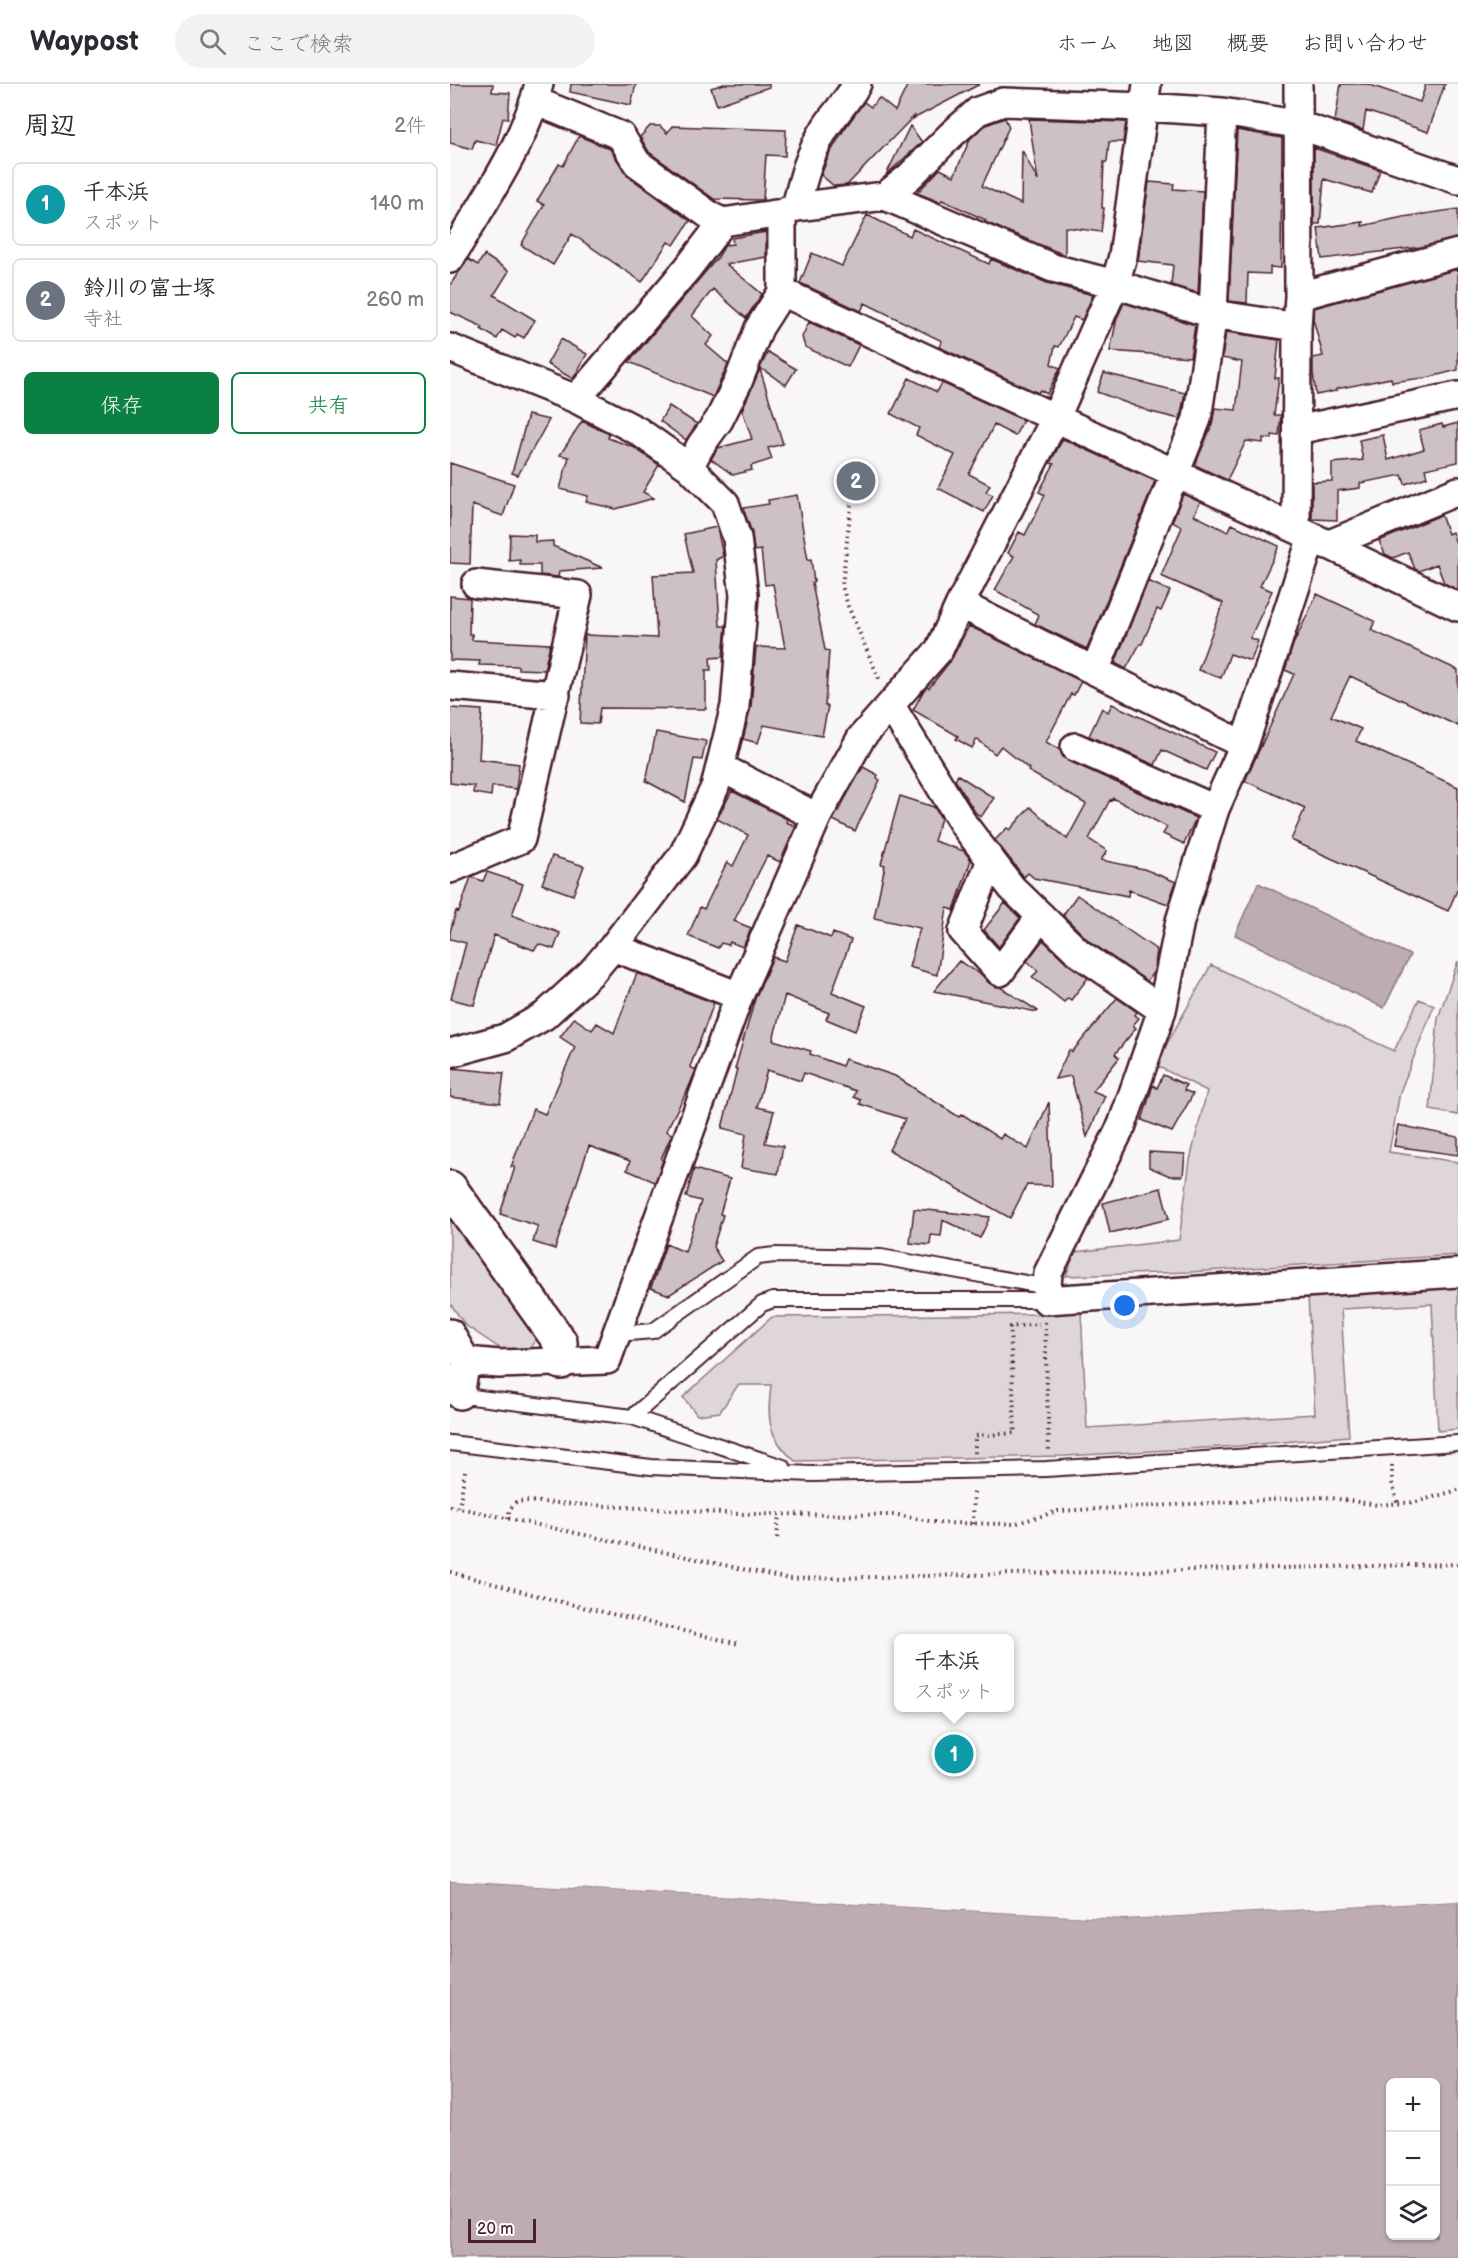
<!DOCTYPE html>
<html lang="ja">
<head>
<meta charset="utf-8">
<style>
  :root { --surface:#fff; --page:#f2f2f3; --text:#2b2b33; --muted:#7c7c81; --line:#e1e1e2; --accent:#0b8043 }
  body { margin:0; font-family:"Balsamiq Sans","Klee One",sans-serif; background:var(--page); color:var(--text) }
  .controls { position:absolute; right:18px; bottom:18px; display:grid; overflow:hidden; border-radius:9px; box-shadow:0 2px 4px #0004 }
  .controls button { width:54px; height:54px; display:grid; place-items:center; padding:0; border:0; border-bottom:2px solid var(--line); background:var(--surface); color:var(--text); font:30px sans-serif }
  .scale { position:absolute; left:18px; bottom:15px; width:68px; box-sizing:border-box; padding-left:6px; border:3px solid #4a1f2b; border-top:0; font-size:16px; line-height:21px; white-space:nowrap; color:#4a1f2b; -webkit-text-stroke:4px #fff; paint-order:stroke }
  .you { position:absolute; left:675px; top:1222px; width:21px; height:21px; margin:-15px; border:4px solid #fff; border-radius:50%; background:#1a73e8; box-shadow:0 0 0 9px #1a73e833 }
  .badge { display:grid; place-items:center; width:39px; height:39px; border-radius:50%; background:var(--accent); color:#fff; font-size:20px; font-weight:700 }
  .pin { position:absolute; translate:-50% -50%; border:3px solid #fff; box-shadow:0 2px 6px #0006 }
  .popup { position:absolute; left:444px; top:1550px; width:120px; height:78px; box-sizing:border-box; display:grid; place-content:center; border-radius:9px; background:var(--surface); filter:drop-shadow(0 2px 4px #0005); font-size:20px; white-space:nowrap; color:var(--muted) }
  .popup b { font-size:22px; color:var(--text) }
  .popup::after { content:''; position:absolute; left:50%; top:100%; margin-left:-12px; border:12px solid transparent; border-top-color:var(--surface) }
  .list { margin:0; padding:0; list-style:none }
  h2 { display:flex; justify-content:space-between; align-items:center; height:78px; margin:0; padding:0 24px; font-size:26px }
  h2 small { font-size:20px; font-weight:400; color:var(--muted) }
  .list li { display:grid; grid-template-columns:39px 1fr auto; gap:18px; align-items:center; box-sizing:border-box; height:84px; margin:0 12px 12px; padding:0 12px; border:2px solid var(--line); border-radius:9px }
  .list b { display:block; font-size:22px; white-space:nowrap }
  .list p { margin:0; font-size:20px; white-space:nowrap; color:var(--muted) }
  .list em { font-size:20px; font-style:normal; color:var(--muted) }
  .actions { display:flex; gap:12px; padding:18px 24px }
  .actions a { flex:1; padding:14px 0; border:2px solid var(--accent); border-radius:9px; text-align:center; font-size:21px; color:var(--accent) }
  .actions .main { background:var(--accent); color:#fff }
  .icon { flex:none; width:33px; height:33px; fill:none; stroke:currentColor; stroke-width:2; stroke-linecap:round; stroke-linejoin:round }
  .map { position:relative; flex:none; width:1008px; height:2174px; overflow:hidden }
  header { display:flex; align-items:center; gap:36px; box-sizing:border-box; height:84px; padding:0 30px; background:var(--surface); border-bottom:2px solid var(--line) }
  header strong { font-size:28px }
  nav { display:flex; gap:33px; margin-inline-start:auto; font-size:21px }
  .search { width:420px; height:54px; background:var(--page); display:flex; align-items:center; gap:15px; box-sizing:border-box; padding:0 21px; border-radius:33px; color:var(--muted); font-size:22px }
  main { display:flex }
  aside { flex:1; background:var(--surface) }
  .map>svg:first-child { display:block }
  .green { fill:#ded6d9; stroke:#947a82; stroke-width:1.5 }
  .water { fill:#bdadb0; stroke:#8f747b; stroke-width:1.5; fill-rule:evenodd }
  .pier { fill:#f8f6f7 }
  .building { fill:#cdc1c4; stroke:#4a1f2b; stroke-width:1.5 }
  .lines { fill:none; stroke-linecap:round; stroke-linejoin:round }
  .service-casing { stroke:#4a1f2b; stroke-width:18 }
  .minor-casing { stroke:#4a1f2b; stroke-width:32 }
  .tertiary-casing { stroke:#4a1f2b; stroke-width:38 }
  .path { stroke:#4a1f2b; stroke-width:4; stroke-dasharray:1.5 4.5; stroke-linecap:butt }
  .service { stroke:#fff; stroke-width:14 }
  .minor { stroke:#fff; stroke-width:27 }
  .tertiary { stroke:#fff; stroke-width:33 }
</style>
</head>
<body>
<header>
<strong>Waypost</strong>
<div class="search"><svg class="icon" aria-label="search" viewBox="0 0 24 24"><circle cx="10" cy="10" r="6"/><path d="M15 15l6 6"/></svg>ここで検索</div>
<nav><a>ホーム</a><a>地図</a><a>概要</a><a>お問い合わせ</a></nav>
</header>
<main>
<aside>
<h2>周辺<small>2件</small></h2>
<ul class="list">
<li><span class="badge" style="background:#0f9aa8">1</span><div><b>千本浜</b><p>スポット</p></div><em>140 m</em></li>
<li><span class="badge" style="background:#6b7280">2</span><div><b>鈴川の富士塚</b><p>寺社</p></div><em>260 m</em></li>
</ul>
<div class="actions"><a class="main">保存</a><a>共有</a></div>
</aside>
<div class="map">
<svg width="1008" height="2174" viewBox="0 0 1008 2174">
  <rect width="100%" height="100%" fill="#f8f6f7"/>
  <filter id="ink" filterUnits="userSpaceOnUse"><feTurbulence type="fractalNoise" baseFrequency=".0167" numOctaves="2"/><feDisplacementMap in="SourceGraphic" scale="12" xChannelSelector="R" yChannelSelector="G"/><feConvolveMatrix kernelMatrix="1 2 1 2 8 2 1 2 1" color-interpolation-filters="sRGB"/></filter>
  <g filter="url(#ink)">
    <path class="green" d="M 1008,877 L 1008,1031 L 980,1026 L 988,934 Z
      M 761,881 L 944,967 L 969,915 L 984,922 L 950,1008 L 939,1068 L 1008,1078 L 1008,1171 L 740,1188 L 616,1192 L 625,1168 L 729,1156 L 740,1076 L 757,1007 L 705,981 Z
      M 0,1131 L 88,1250 L 80,1265 L 51,1265 L 15,1241 L 0,1219 Z
      M 1008,1203 L 1008,1345 L 988,1347 L 982,1220 L 891,1225 L 899,1352 L 788,1362 L 616,1372 L 345,1377 C 317,1352 317,1336 321,1301 L 288,1301 L 270,1328 L 247,1331 L 233,1313 L 322,1233 L 595,1230 L 631,1227 L 637,1344 L 865,1330 L 858,1213 Z"/>
    <path class="water" d="M 808,799 L 960,871 L 934,924 L 785,851 Z
      M 0,1797 L 674,1835 L 1008,1817 L 1008,2174 L 0,2174 ZM 940,1998 L 986,1998 L 986,2152 L 940,2152 Z"/>
    <path class="pier" d="M 0,1794 L 674,1832 L 1008,1814 L 1008,1817 L 674,1835 L 0,1797 Z"/>
    <path class="building" d="M 0,0 L 43,0 L 42,8 L 60,9 L 58,34 L 53,34 L 46,61 L 25,56 L 22,65 L 0,59 Z
      M 121,0 L 186,0 L 181,21 L 120,8 Z
      M 274,0 L 319,0 L 319,3 L 267,21 L 261,4 Z
      M 458,0 L 530,0 L 463,35 L 465,31 L 397,101 L 384,102 L 371,91 L 380,69 L 393,47 L 414,18 L 421,23 L 429,14 L 445,27 Z
      M 891,0 L 917,0 L 970,18 L 976,0 L 995,0 L 978,48 L 916,27 L 913,46 L 885,37 Z
      M 555,34 L 559,43 L 532,102 L 571,120 L 572,66 L 588,97 L 579,35 L 676,38 L 673,58 L 659,58 L 657,78 L 654,78 L 652,124 L 654,124 L 651,148 L 615,143 L 615,171 L 535,138 L 536,136 L 492,116 L 490,118 L 467,109 L 490,85 L 504,92 L 520,55 L 536,41 Z
      M 200,42 L 210,42 L 217,49 L 222,42 L 336,46 L 335,72 L 316,71 L 313,116 L 264,115 L 199,68 L 190,53 Z
      M 460,42 L 472,58 L 436,91 Z
      M 787,46 L 832,54 L 831,184 L 820,183 L 820,190 L 798,189 L 797,219 L 779,217 Z
      M 129,52 L 160,65 L 178,92 L 240,137 L 224,161 L 218,158 L 192,198 L 122,150 L 103,181 L 71,161 L 94,121 L 87,117 L 109,80 L 113,82 Z
      M 864,64 L 930,86 L 922,109 L 874,95 L 870,140 L 864,140 Z
      M 699,98 L 724,100 L 723,105 L 753,107 L 748,209 L 721,201 L 723,181 L 688,177 Z
      M 1008,125 L 1008,154 L 971,163 L 872,175 L 868,144 L 913,138 L 912,142 L 953,133 Z
      M 417,131 L 460,152 L 463,145 L 539,180 L 541,175 L 597,199 L 643,211 L 632,236 L 624,233 L 609,263 L 605,262 L 601,280 L 610,284 L 597,310 L 590,306 L 588,309 L 489,263 L 492,257 L 415,219 L 411,227 L 350,199 L 362,169 L 392,182 Z
      M 316,148 L 316,173 L 276,180 L 312,210 L 296,234 L 263,205 L 242,232 L 263,252 L 256,261 L 278,280 L 263,313 L 179,278 L 268,173 L 275,161 L 283,160 L 282,154 Z
      M 34,171 L 59,187 L 44,211 L 85,236 L 74,254 L 67,250 L 65,254 L 52,246 L 47,255 L 31,245 L 33,243 L 0,228 L 0,201 L 18,175 L 28,181 Z
      M 1008,185 L 1008,286 L 972,295 L 972,294 L 942,298 L 941,294 L 886,305 L 886,307 L 866,311 L 863,289 L 863,274 L 873,272 L 863,235 L 864,224 Z
      M 674,219 L 745,241 L 740,273 L 660,267 L 667,234 Z
      M 359,238 L 409,261 L 398,283 L 355,263 L 352,253 Z
      M 776,248 L 829,256 L 825,294 L 829,294 L 824,331 L 831,331 L 829,352 L 822,351 L 822,355 L 813,354 L 813,359 L 796,357 L 777,396 L 745,381 L 762,341 L 765,324 L 786,326 L 792,278 L 772,274 Z
      M 111,255 L 137,270 L 123,295 L 97,280 Z
      M 318,268 L 346,285 L 336,301 L 310,284 Z
      M 310,285 L 333,360 L 318,364 L 322,375 L 301,382 L 302,386 L 283,391 L 261,375 L 268,364 L 302,355 L 292,326 Z
      M 654,289 L 735,309 L 730,335 L 701,328 L 647,308 Z
      M 459,294 L 487,308 L 492,299 L 573,336 L 565,352 L 544,341 L 519,390 L 540,401 L 536,408 L 543,411 L 534,428 L 488,404 L 505,371 L 466,351 L 469,344 L 441,330 Z
      M 219,322 L 247,340 L 236,356 L 210,337 Z
      M 78,331 L 99,336 L 68,391 L 62,389 Z
      M 132,337 L 159,350 L 158,354 L 183,363 L 209,381 L 193,408 L 204,414 L 166,425 L 136,418 L 138,412 L 110,405 L 119,373 L 110,371 Z
      M 1008,339 L 1008,378 L 975,385 L 977,393 L 955,400 L 952,391 L 910,399 L 910,404 L 887,407 L 887,436 L 862,435 L 862,398 L 882,397 L 882,379 L 913,376 L 909,356 L 933,351 L 938,376 L 974,365 L 969,346 L 992,340 L 993,343 Z
      M 613,355 L 705,397 L 637,565 L 585,540 L 589,531 L 545,506 L 564,472 L 558,469 L 569,448 L 575,451 L 595,411 L 589,408 L 604,380 L 600,379 Z
      M 0,379 L 64,400 L 53,432 L 22,421 L 20,480 L 0,479 Z
      M 733,410 L 750,418 L 744,431 L 778,448 L 782,440 L 829,462 L 810,502 L 822,507 L 800,554 L 808,557 L 801,577 L 780,570 L 771,594 L 748,586 L 773,519 L 711,492 L 732,443 L 722,438 Z
      M 347,411 L 358,476 L 361,475 L 364,498 L 362,499 L 375,566 L 379,567 L 375,622 L 378,622 L 372,652 L 314,641 L 308,659 L 293,655 L 301,623 L 306,563 L 335,564 L 323,500 L 315,501 L 311,466 L 304,467 L 302,449 L 293,424 L 319,420 L 318,416 Z
      M 991,431 L 998,450 L 1002,448 L 1008,465 L 1008,506 L 994,499 L 987,480 L 969,487 L 965,485 L 958,468 L 943,474 L 935,470 L 929,457 Z
      M 267,443 L 273,472 L 266,476 L 270,542 L 276,542 L 273,573 L 260,574 L 261,586 L 256,586 L 256,625 L 150,624 L 148,640 L 130,639 L 135,551 L 207,554 L 203,491 L 243,489 L 234,450 Z
      M 60,450 L 85,451 L 85,458 L 103,457 L 103,462 L 153,484 L 109,487 L 108,493 L 90,491 L 90,481 L 70,481 L 70,476 L 59,477 Z
      M 698,497 L 720,507 L 711,527 L 707,525 L 692,560 L 690,560 L 676,585 L 665,579 Z
      M 867,510 L 925,537 L 921,546 L 1008,586 L 1008,642 L 900,592 L 881,632 L 911,645 L 906,657 L 1008,703 L 1008,804 L 998,827 L 841,756 L 855,724 L 795,697 L 844,590 L 835,586 L 843,561 Z
      M 0,512 L 20,514 L 19,550 L 22,550 L 22,556 L 100,560 L 94,586 L 68,585 L 68,582 L 29,581 L 30,577 L 0,576 Z
      M 519,542 L 631,597 L 624,611 L 621,610 L 596,658 L 610,666 L 613,673 L 619,677 L 746,734 L 734,760 L 713,750 L 717,743 L 663,714 L 661,717 L 660,716 L 639,755 L 657,767 L 651,776 L 694,785 L 726,798 L 718,820 L 679,806 L 678,812 L 584,794 L 578,789 L 574,793 L 545,756 L 557,744 L 560,746 L 580,723 L 617,755 L 636,720 L 578,687 L 579,685 L 551,662 L 545,670 L 527,655 L 522,664 L 506,655 L 508,652 L 463,626 L 474,606 L 477,603 L 479,604 L 501,576 Z
      M 662,620 L 765,668 L 756,686 L 712,666 L 705,681 L 639,652 L 652,624 L 658,628 Z
      M 0,624 L 32,626 L 29,675 L 69,680 L 66,705 L 42,702 L 41,712 L 23,709 L 24,702 L 0,699 Z
      M 206,648 L 256,657 L 252,676 L 244,675 L 235,718 L 196,697 Z
      M 413,683 L 428,691 L 427,694 L 430,696 L 405,747 L 383,736 Z
      M 508,691 L 544,714 L 531,733 L 525,728 L 505,696 Z
      M 282,707 L 337,735 L 336,738 L 346,742 L 330,778 L 317,772 L 284,837 L 301,844 L 293,863 L 280,858 L 279,861 L 271,859 L 268,864 L 238,852 L 250,823 L 254,825 L 277,778 L 283,782 L 298,751 L 267,735 Z
      M 450,712 L 484,723 L 491,734 L 484,757 L 514,767 L 521,776 L 504,826 L 497,824 L 487,891 L 459,883 L 470,844 L 424,834 L 435,781 L 431,780 Z
      M 102,772 L 134,782 L 123,811 L 92,800 Z
      M 37,788 L 73,800 L 62,831 L 110,849 L 104,865 L 89,860 L 84,866 L 44,851 L 24,921 L 1,915 L 16,859 L 0,855 L 0,848 L 6,827 L 9,828 L 21,793 L 33,797 Z
      M 627,811 L 707,866 L 704,887 L 697,897 L 639,857 L 613,831 Z
      M 555,819 L 570,834 L 549,863 L 534,846 Z
      M 348,841 L 381,854 L 383,849 L 401,856 L 382,908 L 416,922 L 405,947 L 376,935 L 379,929 L 335,911 L 323,956 L 361,967 L 360,970 L 392,982 L 395,975 L 445,992 L 509,1033 L 512,1030 L 550,1055 L 553,1050 L 578,1065 L 599,1018 L 602,1102 L 577,1101 L 560,1134 L 439,1066 L 455,1035 L 410,1020 L 411,1016 L 404,1013 L 406,1007 L 354,989 L 351,997 L 317,986 L 307,1023 L 324,1027 L 315,1059 L 333,1062 L 328,1090 L 291,1084 L 296,1050 L 272,1044 L 287,985 L 285,985 L 305,915 L 323,873 L 335,877 Z
      M 593,856 L 618,880 L 638,894 L 621,916 L 618,914 L 614,918 L 582,893 L 588,887 L 577,877 Z
      M 509,877 L 532,891 L 539,899 L 550,903 L 588,927 L 587,928 L 484,907 Z
      M 187,889 L 264,919 L 240,983 L 246,986 L 238,1005 L 216,1047 L 222,1050 L 211,1075 L 213,1076 L 205,1098 L 177,1086 L 180,1077 L 139,1062 L 105,1165 L 83,1158 L 88,1142 L 50,1130 L 65,1083 L 61,1083 L 83,1025 L 95,1030 L 125,963 L 110,953 L 124,934 L 142,946 L 147,939 L 164,949 Z
      M 667,914 L 687,928 L 685,931 L 689,934 L 683,941 L 686,944 L 665,970 L 669,974 L 643,1007 L 655,1012 L 637,1053 L 621,992 L 605,995 L 619,966 L 622,968 Z
      M 0,984 L 54,989 L 50,1019 L 0,1013 Z
      M 713,991 L 736,1001 L 734,1006 L 743,1010 L 722,1048 L 692,1036 L 703,1001 L 707,1004 Z
      M 948,1041 L 1008,1053 L 1008,1071 L 944,1062 Z
      M 699,1068 L 735,1070 L 733,1092 L 720,1092 L 699,1083 Z
      M 244,1085 L 280,1095 L 270,1130 L 273,1131 L 263,1163 L 272,1177 L 219,1211 L 201,1204 L 216,1160 L 235,1168 L 251,1117 L 236,1113 Z
      M 711,1104 L 719,1135 L 660,1149 L 653,1119 Z
      M 464,1125 L 477,1126 L 540,1133 L 530,1154 L 493,1136 L 491,1152 L 481,1151 L 480,1161 L 460,1159 Z"/>
    <g class="lines">
      <defs>
        <path id="service" d="M 167,1250 L 203,1247 L 298,1180 L 308,1173 L 325,1171 L 431,1173 L 598,1203
          M 6,1311 L 182,1333 L 312,1220 L 323,1216 L 596,1216
          M 182,1333 L 333,1383
          M 0,1359 L 201,1383 L 362,1390 L 596,1385 L 1008,1359"/>
        <path id="minor" d="M 85,17 L 171,52 L 187,79 L 262,133 L 273,138
          M 435,112 L 459,93 L 501,51 L 528,27 L 553,18 L 695,23 L 772,28 L 846,40 L 1008,96
          M 346,123 C 353,94 360,68 376,43 C 386,28 398,16 407,0
          M 0,175 C 31,121 74,62 89,0
          M 332,208 L 846,445 L 1008,523
          M 849,212 L 1008,169
          M 0,264 L 126,315 L 188,347 L 239,383 L 275,419 L 287,454 L 294,511 L 285,622 L 265,703 L 233,771 L 163,863 L 141,889 L 94,932 L 55,954 L 0,969
          M 126,315 L 237,185 L 273,138 L 332,129 L 346,123 L 435,112 L 603,184 L 665,200 L 763,230 L 847,243
          M 847,346 L 1008,312
          M 239,383 L 251,361 L 269,336 L 288,298 L 309,244 L 332,208 L 332,129
          M 846,445 L 847,243 L 849,212 L 848,0
          M 862,453 L 794,661 L 765,725 L 730,837 L 712,926 L 672,1041 L 598,1189 L 596,1216 L 1008,1189
          M 877,461 L 1008,407
          M 510,520 L 794,661
          M 645,587 L 747,335 L 763,230 L 772,28
          M 0,602 L 106,611
          M 441,622 L 514,741 L 562,804 L 629,869 L 712,926
          M 625,663 L 765,725
          M 270,683 L 367,733
          M 541,776 L 513,847 L 550,888 L 591,832
          M 0,785 L 71,755 L 128,511 L 26,500
          M 163,863 L 289,912
          M 0,1249 L 16,1277 L 10,1311
          M 16,1277 L 49,1280 L 157,1276 L 289,912 L 367,733 L 411,654 L 489,566 L 510,520 L 606,333 L 665,200 L 673,172 L 697,0"/>
        <path id="tertiary" d="M 0,1104 L 110,1258 L 111,1278"/>
      </defs>
      <use href="#service" class="service-casing"/>
      <use href="#minor" class="minor-casing"/>
      <use href="#tertiary" class="tertiary-casing"/>
      <path class="path" d="M 403,403 L 392,502 L 398,522 L 430,597
        M 595,1238 L 599,1368
        M 525,1369 L 525,1352 L 565,1349 L 560,1243 L 589,1240
        M 942,1381 L 942,1399 L 948,1420
        M 0,1422 L 339,1495 L 1008,1480
        M 9,1424 L 15,1387
        M 58,1435 L 60,1425 L 66,1418 L 74,1417 L 289,1430 L 448,1431 L 489,1439 L 564,1440 L 608,1427 L 875,1413 L 928,1421 L 966,1418 L 1008,1406
        M 523,1440 L 524,1404
        M 327,1454 L 329,1431
        M 0,1488 L 107,1517 L 289,1560"/>
      <use href="#service" class="service"/>
      <use href="#minor" class="minor"/>
      <use href="#tertiary" class="tertiary"/>
    </g>
  </g>
</svg>
<div class="controls">
<button>+</button>
<button>−</button>
<button><svg class="icon" aria-label="layers" viewBox="0 0 24 24"><path d="M12 4l9 5-9 5-9-5zM3 14l9 5 9-5"/></svg></button>
</div>
<div class="scale">20 m</div>
<div class="you"></div>
<div class="pin badge" style="left:504px;top:1670px;background:#0f9aa8">1</div>
<div class="popup"><b>千本浜</b>スポット</div>
<div class="pin badge" style="left:406px;top:397px;background:#6b7280">2</div>
</div>
</main>
</body>
</html>
